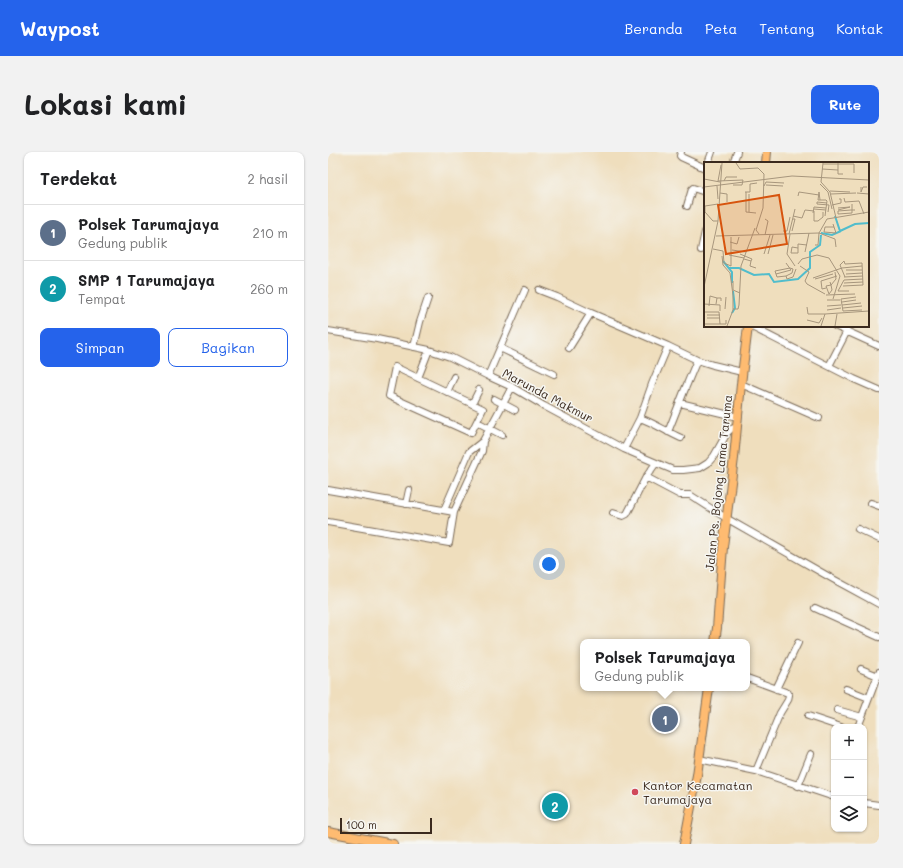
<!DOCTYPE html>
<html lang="id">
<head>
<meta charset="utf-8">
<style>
  :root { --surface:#fff; --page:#f2f2f2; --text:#202124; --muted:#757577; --line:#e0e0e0; --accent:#2563eb }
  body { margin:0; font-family:Mali,sans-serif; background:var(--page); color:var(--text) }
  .controls { position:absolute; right:12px; bottom:12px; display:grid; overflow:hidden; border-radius:8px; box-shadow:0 1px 3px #0004 }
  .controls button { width:36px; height:36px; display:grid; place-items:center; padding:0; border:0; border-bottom:1px solid var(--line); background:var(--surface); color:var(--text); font:20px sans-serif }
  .scale { position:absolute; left:12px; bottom:10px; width:92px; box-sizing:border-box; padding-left:4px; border:2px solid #3b2a1e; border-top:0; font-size:11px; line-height:14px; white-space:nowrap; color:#3b2a1e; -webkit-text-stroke:3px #f6f6f2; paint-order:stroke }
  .you { position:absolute; left:221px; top:412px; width:14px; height:14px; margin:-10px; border:3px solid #fff; border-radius:50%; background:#1a73e8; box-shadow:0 0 0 6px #1a73e833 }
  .badge { display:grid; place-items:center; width:26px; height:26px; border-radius:50%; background:var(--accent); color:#fff; font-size:13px; font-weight:700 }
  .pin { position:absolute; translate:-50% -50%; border:2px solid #fff; box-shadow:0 1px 4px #0006 }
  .popup { position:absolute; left:252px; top:487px; width:170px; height:52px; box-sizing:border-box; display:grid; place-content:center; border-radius:8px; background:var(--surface); filter:drop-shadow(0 1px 3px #0005); font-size:13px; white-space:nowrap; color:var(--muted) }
  .popup b { font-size:15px; color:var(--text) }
  .popup::after { content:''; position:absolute; left:50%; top:100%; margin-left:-8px; border:8px solid transparent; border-top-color:var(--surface) }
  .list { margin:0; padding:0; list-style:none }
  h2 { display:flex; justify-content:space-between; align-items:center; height:52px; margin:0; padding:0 16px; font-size:17px }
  h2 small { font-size:13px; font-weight:400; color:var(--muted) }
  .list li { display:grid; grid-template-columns:26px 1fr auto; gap:12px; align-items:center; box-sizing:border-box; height:56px; padding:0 16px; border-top:1px solid var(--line) }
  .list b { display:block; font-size:15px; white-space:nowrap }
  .list p { margin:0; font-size:13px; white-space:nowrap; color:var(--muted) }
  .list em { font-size:13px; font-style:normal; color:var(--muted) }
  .actions { display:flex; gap:8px; padding:12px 16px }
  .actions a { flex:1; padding:9px 0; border:1px solid var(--accent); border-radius:8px; text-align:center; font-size:14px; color:var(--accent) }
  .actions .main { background:var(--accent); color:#fff }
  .icon { flex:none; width:22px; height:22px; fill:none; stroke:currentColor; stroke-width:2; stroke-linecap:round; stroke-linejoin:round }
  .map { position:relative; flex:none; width:551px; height:692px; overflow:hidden; border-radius:8px }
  header { display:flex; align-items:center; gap:24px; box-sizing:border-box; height:56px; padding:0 20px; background:var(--accent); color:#fff }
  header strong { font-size:19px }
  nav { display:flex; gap:22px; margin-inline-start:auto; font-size:14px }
  .intro { display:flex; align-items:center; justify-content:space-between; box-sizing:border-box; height:96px; padding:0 24px }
  h1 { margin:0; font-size:28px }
  .button { padding:10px 18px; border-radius:8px; background:var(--accent); color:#fff; font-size:14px; font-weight:700 }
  main { display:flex; gap:24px; padding:0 24px }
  aside { flex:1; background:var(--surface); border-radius:8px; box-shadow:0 1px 3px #0004 }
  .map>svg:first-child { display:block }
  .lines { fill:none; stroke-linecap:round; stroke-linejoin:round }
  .minor-casing { stroke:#7a6956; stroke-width:8 }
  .major-casing { stroke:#7a6956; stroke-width:10 }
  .minor { stroke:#fff; stroke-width:6 }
  .major { stroke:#febb71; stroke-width:8 }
  .poi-dot { fill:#d1495b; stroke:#f6f6f2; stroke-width:1.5 }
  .labels { text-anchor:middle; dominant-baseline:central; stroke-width:3; stroke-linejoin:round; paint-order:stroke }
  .street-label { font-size:12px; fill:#3b2a1e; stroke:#f6f6f2 }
  .poi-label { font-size:12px; fill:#3b2a1e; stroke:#f6f6f2; text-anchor:start }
  .inset-river { fill:none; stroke:#51bdcc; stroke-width:2 }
  .inset-road { fill:none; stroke:#a7967d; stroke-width:1 }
  .view { fill:#d7540e; fill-opacity:0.15; stroke:#d7540e; stroke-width:2 }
  .inset-edge { fill:none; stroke:#3b2a1e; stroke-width:2 }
</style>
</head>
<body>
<header>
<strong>Waypost</strong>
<nav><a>Beranda</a><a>Peta</a><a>Tentang</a><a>Kontak</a></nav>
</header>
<div class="intro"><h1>Lokasi kami</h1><a class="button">Rute</a></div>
<main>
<aside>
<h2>Terdekat<small>2 hasil</small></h2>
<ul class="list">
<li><span class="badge" style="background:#5c6f8a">1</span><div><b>Polsek Tarumajaya</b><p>Gedung publik</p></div><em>210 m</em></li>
<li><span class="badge" style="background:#0f9aa8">2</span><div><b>SMP 1 Tarumajaya</b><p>Tempat</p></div><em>260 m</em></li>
</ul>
<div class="actions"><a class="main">Simpan</a><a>Bagikan</a></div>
</aside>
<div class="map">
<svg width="551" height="692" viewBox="0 0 551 692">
  <rect width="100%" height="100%" fill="#f6f6f2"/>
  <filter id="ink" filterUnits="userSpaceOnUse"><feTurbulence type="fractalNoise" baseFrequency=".025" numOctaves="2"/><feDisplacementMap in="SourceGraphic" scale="8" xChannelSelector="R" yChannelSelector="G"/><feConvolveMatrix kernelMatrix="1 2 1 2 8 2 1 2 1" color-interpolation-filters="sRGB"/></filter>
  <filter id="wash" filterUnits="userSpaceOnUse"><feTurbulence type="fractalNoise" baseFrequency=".012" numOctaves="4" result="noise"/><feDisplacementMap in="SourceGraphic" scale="16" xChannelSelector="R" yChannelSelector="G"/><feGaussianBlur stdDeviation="0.9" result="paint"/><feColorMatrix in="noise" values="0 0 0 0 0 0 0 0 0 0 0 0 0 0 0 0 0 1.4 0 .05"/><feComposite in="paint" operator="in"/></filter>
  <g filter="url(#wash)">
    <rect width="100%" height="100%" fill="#efdebd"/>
  </g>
  <g filter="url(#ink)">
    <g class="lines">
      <defs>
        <path id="minor" d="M 353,0 L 352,4 L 353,5 L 377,16
          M 380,11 L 384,0
          M 405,11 L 409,0
          M 359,54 L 364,37 L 365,36 L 377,40
          M 373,98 L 377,80
          M 211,138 L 229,145 L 263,161
          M 422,174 L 526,227 L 551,238
          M 507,174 L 551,194
          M 0,179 L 49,187 L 101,198 L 122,205 L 160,224 L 184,235 L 216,254 L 296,297 L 333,313 L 345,318 L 355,318 L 372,316 L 380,311 L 386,304 L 399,281 L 403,277 L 409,275
          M 86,195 L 92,170 L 100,146
          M 172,196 L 226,222
          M 241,196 L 263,161 L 340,194 L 369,208 L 385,213 L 414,220
          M 501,214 L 519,179
          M 67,215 L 155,257 L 143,281 L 61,244 Z
          M 160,224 L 197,138
          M 90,226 L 101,198
          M 413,232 L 491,266
          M 119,240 L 126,225
          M 166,247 L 187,258
          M 352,251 L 410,265
          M 144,252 L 151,238
          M 312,266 C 326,271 339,280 353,286
          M 153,272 L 174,283
          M 340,280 L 357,237 L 369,208
          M 296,297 L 312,266 L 324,232 L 340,194
          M 318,325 L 352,343 L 362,343 L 398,366 L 505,427 L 551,452
          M 0,338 L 126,360
          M 543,351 L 551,354
          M 78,352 L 81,338
          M 116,358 L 141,300 L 155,289
          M 285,361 L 295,364 L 299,362 L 318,325 L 328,311
          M 0,370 L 121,391 L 126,360 L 154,299 L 155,289 L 184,235
          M 530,377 L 551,387
          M 487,456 L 551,485
          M 533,517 L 550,524
          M 419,526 L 460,541 L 461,543 L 460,548 L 452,561 L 428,619
          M 448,537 L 470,491
          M 518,537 L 541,546
          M 509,558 L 534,565
          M 480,564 L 513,575
          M 530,575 L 551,520
          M 371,607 L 428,619 L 506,645
          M 470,634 L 483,602
          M 536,651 L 551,653"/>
        <path id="major" d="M 438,11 L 439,0
          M 387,490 L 389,476 L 395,395 L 406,306 L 413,232 L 420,174
          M 0,680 L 65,692
          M 356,692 L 369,623 L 381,536"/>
      </defs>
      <use href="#minor" class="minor-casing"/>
      <use href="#major" class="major-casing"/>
      <use href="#minor" class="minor"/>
      <use href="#major" class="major"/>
    </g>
  </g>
  <circle class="poi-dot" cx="307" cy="640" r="4"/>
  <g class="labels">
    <g class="street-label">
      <text transform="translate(220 243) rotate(28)">Marunda Makmur</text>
      <text transform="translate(390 331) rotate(-84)">Jalan Ps. Bojong Lama Taruma</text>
    </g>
    <g class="poi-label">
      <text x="315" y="633">Kantor Kecamatan<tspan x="315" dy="14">Tarumajaya</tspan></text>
    </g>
  </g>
  <g transform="translate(376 10)">
    <rect width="165" height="165" fill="#efdebd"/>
    <path class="inset-river" d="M 131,54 L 136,69 L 151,62 L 165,61M 117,71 L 128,73 L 137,69M 19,99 L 28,110 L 28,121M 25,106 L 35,106 L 50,113 L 65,112 L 70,120 L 94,117 L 106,106 L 106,90 L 116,83 L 117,73M 28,151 L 31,146 L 29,129"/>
    <path class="inset-road" d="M 32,1 L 36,7 L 54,6 L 60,12 L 59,46 L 52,68 L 55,72M 119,1 L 117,20 L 126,30 L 132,56M 134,1 L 134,12 L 139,12M 119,2 L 150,2 L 150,11M 17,3 L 14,19 L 39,18 L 38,23 L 29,23M 118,7 L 134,8M 0,17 L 16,20M 20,19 L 22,15 L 33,15M 116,22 L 124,30 L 128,47M 0,23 L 0,39M 62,23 L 79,24M 13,24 L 14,37M 60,24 L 62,20 L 80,21M 0,25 L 88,14 L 165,18M 157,25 L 157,30 L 159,25 L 163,25M 126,29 L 146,30M 41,30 L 46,30 L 46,22 L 53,21M 42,30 L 42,50 L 52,51M 16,31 L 23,32 L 23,40M 153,31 L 165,32M 127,32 L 152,31M 94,34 L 95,30 L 115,33M 140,36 L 141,40 L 155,39 L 160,52M 116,38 L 115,30 L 114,38 L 122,38 L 123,39 L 121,54M 123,41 L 113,40 L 113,42 L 125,43 L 124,50M 148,42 L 148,51 L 134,52 L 134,49 L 147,48 L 151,48M 128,43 L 137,41 L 137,37 L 135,37M 1,44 L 1,50 L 9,59 L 14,59M 1,44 L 14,42M 134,46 L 146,45 L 134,48M 110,47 L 122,48M 110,49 L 110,59 L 114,59 L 119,55 L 119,50M 45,50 L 45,32M 109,51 L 110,45 L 122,46M 89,54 L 98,56 L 101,48 L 110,49M 61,57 L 64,59 L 61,73M 129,62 L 132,71 L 120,70 L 121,65 L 130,65M 79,69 L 83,69 L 86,55M 88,69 L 91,57 L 89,57M 115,71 L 131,77 L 132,85M 85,72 L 91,47M 86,72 L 83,92 L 91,104M 12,74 L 115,71 L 123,57 L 165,50M 165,77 L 165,117M 26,80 L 33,82 L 35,75M 111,83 L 114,83 L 115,71M 94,86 L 88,85 L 87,91 L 94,91 L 94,82 L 103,83M 9,87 L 19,89 L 20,101 L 27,104 L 27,75M 28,88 L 42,90M 101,90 L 105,71M 36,92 L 48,97 L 47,99M 60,92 L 66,73M 64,92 L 69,73M 25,93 L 40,96M 18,94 L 19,103 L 26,111 L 29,133 L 29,148 L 23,164M 40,97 L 47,99 L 46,104 L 52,106M 94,102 L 98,97 L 113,93 L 125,96 L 136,114 L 129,137M 96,104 L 105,110 L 101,119 L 103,122 L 121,132M 86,106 L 89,107 L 88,111 L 82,114 L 73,115 L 71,109 ZM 142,108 L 158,108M 72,112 L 87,108 L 82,101M 142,112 L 158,111M 82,114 L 83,117 L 89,115 L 92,107M 140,115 L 159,114M 109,116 L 138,106 L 158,104M 111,117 L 129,112M 140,118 L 134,129 L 145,129M 140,118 L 159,117M 29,119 L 29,128 L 36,131M 126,120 L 127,123 L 128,128 L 125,132 L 122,124 L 127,123 L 132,117 L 131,110M 140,121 L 159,120M 139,124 L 159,123 L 158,101 L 141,102 L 140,99 L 136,103 L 141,115M 0,125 L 14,59 L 18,1M 122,126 L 118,127 L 117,119 L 133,114M 122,133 L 151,132M 152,135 L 137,137 L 139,149 L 158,148M 123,138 L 136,138M 138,140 L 152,138M 0,142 L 16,143 L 16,149M 12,142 L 13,136 L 17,136 L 17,139M 138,143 L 157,141M 5,144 L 6,134 L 13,136M 123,144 L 137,143M 103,145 L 104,152 L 121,152M 139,146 L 158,144M 21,147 L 22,135M 29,147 L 34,147 L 35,143 L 37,104 L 51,66M 123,148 L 137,146M 0,150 L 15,150 L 16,162M 3,153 L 16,153M 3,156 L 16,156M 103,158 L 115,161 L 118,156M 1,162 L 22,162 L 22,158M 117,164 L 121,152 L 165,149M 131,164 L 133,152"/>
    <path class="view" d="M 75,33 L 83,82 L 22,92 L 14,43 Z"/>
    <rect width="165" height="165" class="inset-edge"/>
  </g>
</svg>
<div class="controls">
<button>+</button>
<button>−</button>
<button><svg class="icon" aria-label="layers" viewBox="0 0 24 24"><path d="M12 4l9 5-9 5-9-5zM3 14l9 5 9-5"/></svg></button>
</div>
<div class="scale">100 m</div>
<div class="you"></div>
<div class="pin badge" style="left:337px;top:567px;background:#5c6f8a">1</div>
<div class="popup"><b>Polsek Tarumajaya</b>Gedung publik</div>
<div class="pin badge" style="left:227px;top:654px;background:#0f9aa8">2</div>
</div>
</main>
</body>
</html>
